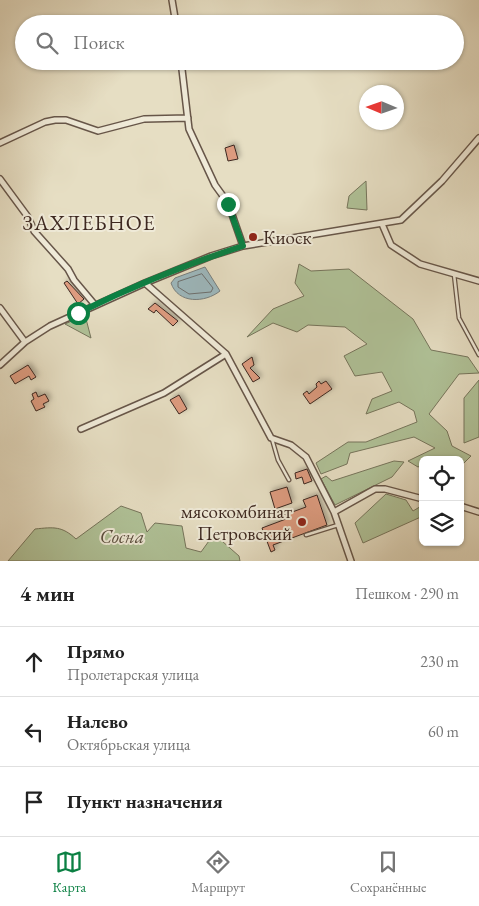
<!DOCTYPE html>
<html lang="ru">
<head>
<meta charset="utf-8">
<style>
  :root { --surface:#fff; --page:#f2f2f2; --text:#222; --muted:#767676; --line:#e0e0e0; --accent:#0b8043 }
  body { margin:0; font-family:"EB Garamond",serif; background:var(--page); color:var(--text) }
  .controls { position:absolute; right:15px; bottom:15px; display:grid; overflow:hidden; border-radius:8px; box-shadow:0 1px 4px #0004 }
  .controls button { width:45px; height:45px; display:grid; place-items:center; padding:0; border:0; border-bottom:1px solid var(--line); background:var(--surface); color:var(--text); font:25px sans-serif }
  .compass { position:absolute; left:359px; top:85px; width:45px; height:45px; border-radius:50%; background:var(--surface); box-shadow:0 1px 4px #0004; rotate:272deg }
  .stop { position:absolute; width:15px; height:15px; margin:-11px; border:4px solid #0b8043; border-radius:50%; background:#fff }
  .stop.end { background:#0b8043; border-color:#fff; box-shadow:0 1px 5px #0008 }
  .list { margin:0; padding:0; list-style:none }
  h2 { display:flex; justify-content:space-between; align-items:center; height:65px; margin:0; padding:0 20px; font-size:21px }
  h2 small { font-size:16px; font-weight:400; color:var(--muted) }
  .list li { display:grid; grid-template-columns:32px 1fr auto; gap:15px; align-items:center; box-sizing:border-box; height:70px; padding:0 20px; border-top:1px solid var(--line) }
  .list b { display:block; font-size:19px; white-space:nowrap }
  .list p { margin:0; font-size:16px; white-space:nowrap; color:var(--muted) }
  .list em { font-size:16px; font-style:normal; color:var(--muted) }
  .icon { flex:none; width:28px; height:28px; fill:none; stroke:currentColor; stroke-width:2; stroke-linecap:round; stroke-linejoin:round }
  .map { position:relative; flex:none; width:479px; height:561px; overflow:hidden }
  .search { position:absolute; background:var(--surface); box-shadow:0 1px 4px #0004; left:15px; right:15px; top:15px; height:55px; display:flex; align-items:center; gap:12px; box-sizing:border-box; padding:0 18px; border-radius:28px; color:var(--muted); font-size:19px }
  .sheet { height:275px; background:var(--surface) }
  nav { display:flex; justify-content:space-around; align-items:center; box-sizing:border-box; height:70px; border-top:1px solid var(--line); background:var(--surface); font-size:14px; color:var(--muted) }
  nav a { display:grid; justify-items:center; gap:2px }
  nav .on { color:var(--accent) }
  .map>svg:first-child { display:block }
  .green { fill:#b0c298; stroke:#76755c }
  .water { fill:#9db9bf; stroke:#777f7f }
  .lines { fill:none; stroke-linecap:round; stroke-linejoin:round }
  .shore { stroke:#6d7070; stroke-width:1 }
  .building { fill:#dd9b7f; stroke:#3d2820; filter:url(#shadow) }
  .service-casing { stroke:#675649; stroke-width:5 }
  .minor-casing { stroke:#675649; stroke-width:8 }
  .service { stroke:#efead8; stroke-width:2.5 }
  .minor { stroke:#efead8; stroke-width:5 }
  .route { stroke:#0b8043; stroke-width:6 }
  .poi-dot { fill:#8f2418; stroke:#efead8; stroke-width:2 }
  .labels { text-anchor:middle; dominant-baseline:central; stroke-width:4; stroke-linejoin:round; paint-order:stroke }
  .poi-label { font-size:19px; fill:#3d2820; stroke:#efead8; text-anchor:start }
  .park-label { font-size:19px; font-style:italic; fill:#5a4e3e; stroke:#efead8 }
  .quarter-label { font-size:21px; letter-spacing:1px; fill:#3d2820; stroke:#efead8 }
</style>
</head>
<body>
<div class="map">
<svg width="479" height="561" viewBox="0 0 479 561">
  <defs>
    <filter id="shadow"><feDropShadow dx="2.5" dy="-2.5" stdDeviation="2.5" flood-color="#0004"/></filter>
  </defs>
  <rect width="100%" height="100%" fill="#e6dec3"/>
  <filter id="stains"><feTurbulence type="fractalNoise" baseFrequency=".004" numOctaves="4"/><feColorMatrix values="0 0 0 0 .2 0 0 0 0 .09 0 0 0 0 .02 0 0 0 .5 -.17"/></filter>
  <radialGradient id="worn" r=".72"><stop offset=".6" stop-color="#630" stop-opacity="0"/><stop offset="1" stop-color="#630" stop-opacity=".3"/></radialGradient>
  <path class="green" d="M 366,181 L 367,210 L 347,208 L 349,196 Z
    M 299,264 L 311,271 L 349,269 L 413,319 L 431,350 L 468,357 L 479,373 L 459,374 L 429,414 L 447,431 L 452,446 L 471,456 L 460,467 L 460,460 L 423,460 L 423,465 L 418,467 L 408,461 L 435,448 L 414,437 L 350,453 L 347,464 L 321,474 L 316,463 L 348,442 L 366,442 L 417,422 L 414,411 L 399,402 L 366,414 L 372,399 L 392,391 L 382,372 L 355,376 L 344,356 L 367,344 L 345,327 L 308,325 L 297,332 L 273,323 L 247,337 L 273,309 L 304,296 L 295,283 Z
    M 85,315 L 91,338 L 65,324 Z
    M 479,380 L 479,437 L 464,443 L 464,398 Z
    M 394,461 L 404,462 L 392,477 L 335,505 L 321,479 L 326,476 L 332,481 Z
    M 386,494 L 406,500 L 413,511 L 423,505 L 423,516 L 363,543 L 355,523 Z
    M 121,506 L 141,513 L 147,532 L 155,523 L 182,526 L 186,548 L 201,552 L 214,534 L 239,556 L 240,561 L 8,561 L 35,529 C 54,527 62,526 76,539 Z"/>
  <path class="water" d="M 205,267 L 220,291 C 205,303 178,304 171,283 L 175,278 Z"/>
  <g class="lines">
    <path class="shore" d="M 202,274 L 213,288 L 211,292 L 189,294 L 178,287 L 178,282 Z"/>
  </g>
  <path class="building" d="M 234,145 L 238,159 L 228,161 L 225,148 Z
    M 67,281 L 84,299 L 78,304 L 64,283 Z
    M 155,303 L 178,321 L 173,326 L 156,310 L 154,313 L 148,309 Z
    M 252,357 L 254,365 L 250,368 L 260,378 L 253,382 L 242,364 Z
    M 28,365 L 36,377 L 31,380 L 29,376 L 15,384 L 10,376 Z
    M 319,381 L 321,384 L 326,381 L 332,389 L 310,404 L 303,394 L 307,391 L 309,394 L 317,387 L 316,384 Z
    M 36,392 L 38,397 L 45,394 L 49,401 L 43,404 L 45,407 L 36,411 L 31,401 L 34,399 L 32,394 Z
    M 179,395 L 187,409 L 179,414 L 170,400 Z
    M 307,469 L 312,481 L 304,484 L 302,477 L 296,479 L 295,473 Z
    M 287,487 L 292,503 L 275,509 L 270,492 Z
    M 317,495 L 327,525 L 273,545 L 275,550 L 271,552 L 262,528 L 286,519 L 284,515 L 306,507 L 303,500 Z"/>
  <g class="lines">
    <defs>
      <path id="service" d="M 454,274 L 459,318 L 479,355
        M 272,439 L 278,460 L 289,480
        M 306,535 L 338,525"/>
      <path id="minor" d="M 172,0 L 176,24
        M 181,61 L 189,129 L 215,185 L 228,203 L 243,246
        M 0,143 L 45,122 L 55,120 L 66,120 L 98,131 L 144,119 L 188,118
        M 0,179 L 28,217 L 34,231 L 68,269 L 74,280 L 95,305
        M 382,224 L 391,245 L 420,264 L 479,281
        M 145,283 L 226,354 L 271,438 L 291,445 L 306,457 L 334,512 L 351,561
        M 0,308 L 25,342
        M 0,365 L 25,342 L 50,326 L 145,283 L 211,256 L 243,246 L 401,220 L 442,181 L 479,138
        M 81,429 L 164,393 L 226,354
        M 460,506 L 479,512
        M 334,512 L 375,489 L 385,489 L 423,499"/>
    </defs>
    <use href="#service" class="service-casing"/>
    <use href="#minor" class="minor-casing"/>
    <use href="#service" class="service"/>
    <use href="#minor" class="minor"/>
  </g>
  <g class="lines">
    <path class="route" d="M 78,313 C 131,287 186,264 243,246 L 228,204"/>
  </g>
  <g class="poi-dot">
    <circle cx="253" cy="237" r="5"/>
    <circle cx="302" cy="522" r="5"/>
  </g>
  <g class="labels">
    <g class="poi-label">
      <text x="263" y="237">Киоск</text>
      <text x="292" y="511" text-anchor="end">мясокомбинат<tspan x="292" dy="22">Петровский</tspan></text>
    </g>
    <g class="park-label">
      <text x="122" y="536">Сосна</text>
    </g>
    <g class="quarter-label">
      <text x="89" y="222">ЗАХЛЕБНОЕ</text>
    </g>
  </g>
  <rect width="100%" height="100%" filter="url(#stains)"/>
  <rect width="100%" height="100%" fill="url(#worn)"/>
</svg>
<div class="controls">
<button><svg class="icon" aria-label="locate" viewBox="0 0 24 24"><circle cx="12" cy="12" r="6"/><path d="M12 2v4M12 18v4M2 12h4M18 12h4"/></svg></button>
<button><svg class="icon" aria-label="layers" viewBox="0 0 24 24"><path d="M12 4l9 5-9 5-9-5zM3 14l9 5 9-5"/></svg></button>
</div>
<svg class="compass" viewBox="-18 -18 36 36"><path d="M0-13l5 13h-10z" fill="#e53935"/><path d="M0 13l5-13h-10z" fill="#767676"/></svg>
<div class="stop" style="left:78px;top:313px"></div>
<div class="stop end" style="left:228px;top:204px"></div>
<div class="search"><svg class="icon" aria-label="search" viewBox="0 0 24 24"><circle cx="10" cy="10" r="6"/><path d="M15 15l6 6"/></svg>Поиск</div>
</div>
<section class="sheet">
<h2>4 мин<small>Пешком · 290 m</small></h2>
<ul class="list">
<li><svg class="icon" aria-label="ahead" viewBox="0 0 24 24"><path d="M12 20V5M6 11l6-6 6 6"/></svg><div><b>Прямо</b><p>Пролетарская улица</p></div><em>230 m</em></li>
<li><svg class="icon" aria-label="left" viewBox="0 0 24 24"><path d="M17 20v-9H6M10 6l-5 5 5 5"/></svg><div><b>Налево</b><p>Октябрьская улица</p></div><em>60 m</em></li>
<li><svg class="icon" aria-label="arrive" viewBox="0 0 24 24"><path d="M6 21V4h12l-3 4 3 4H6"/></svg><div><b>Пункт назначения</b></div></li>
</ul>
</section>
<nav>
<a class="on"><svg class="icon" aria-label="map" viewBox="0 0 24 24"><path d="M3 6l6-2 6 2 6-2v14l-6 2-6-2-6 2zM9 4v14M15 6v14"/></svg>Карта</a>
<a><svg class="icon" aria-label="directions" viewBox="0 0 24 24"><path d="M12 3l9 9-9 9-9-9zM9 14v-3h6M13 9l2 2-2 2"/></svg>Маршрут</a>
<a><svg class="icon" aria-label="saved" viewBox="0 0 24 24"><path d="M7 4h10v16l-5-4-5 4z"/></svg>Сохранённые</a>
</nav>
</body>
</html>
